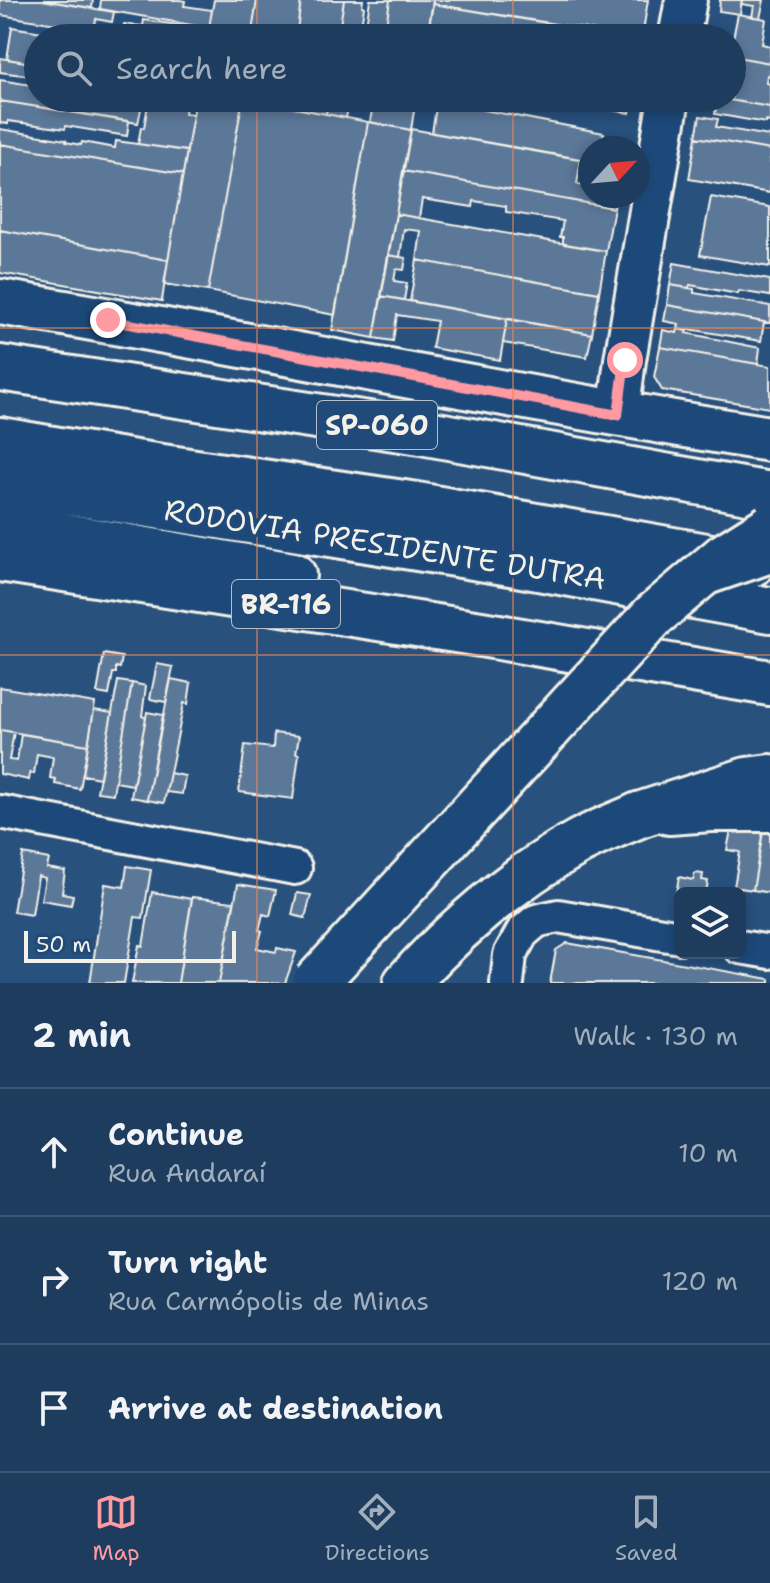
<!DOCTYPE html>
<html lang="en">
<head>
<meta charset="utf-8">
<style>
  :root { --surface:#1e3d5e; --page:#264464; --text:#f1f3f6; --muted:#a1aebc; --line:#3c5673; --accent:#ff9aa2 }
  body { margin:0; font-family:"Shantell Sans",sans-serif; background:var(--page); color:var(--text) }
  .controls { position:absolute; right:24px; bottom:24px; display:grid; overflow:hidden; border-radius:12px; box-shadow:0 4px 12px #0003 }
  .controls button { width:72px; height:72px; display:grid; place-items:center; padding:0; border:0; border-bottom:2px solid var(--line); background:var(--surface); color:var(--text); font:40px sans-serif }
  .compass { position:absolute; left:578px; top:136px; width:72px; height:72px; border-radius:50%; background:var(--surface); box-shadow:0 4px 12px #0003; rotate:64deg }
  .scale { position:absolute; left:24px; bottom:20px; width:212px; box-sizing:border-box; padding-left:8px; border:4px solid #f4f1e8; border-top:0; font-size:22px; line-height:28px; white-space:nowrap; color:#f4f1e8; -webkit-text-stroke:6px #1f4a7a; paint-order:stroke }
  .stop { position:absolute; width:24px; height:24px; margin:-18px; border:6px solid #ff9aa2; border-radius:50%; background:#fff }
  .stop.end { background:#ff9aa2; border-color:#fff; box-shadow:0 2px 8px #0008 }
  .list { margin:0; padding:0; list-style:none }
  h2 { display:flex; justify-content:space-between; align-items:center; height:104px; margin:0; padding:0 32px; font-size:34px }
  h2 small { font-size:26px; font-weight:400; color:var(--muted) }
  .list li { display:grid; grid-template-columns:52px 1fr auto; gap:24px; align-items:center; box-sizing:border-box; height:128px; padding:0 32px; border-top:2px solid var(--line) }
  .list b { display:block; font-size:30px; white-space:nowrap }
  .list p { margin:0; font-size:26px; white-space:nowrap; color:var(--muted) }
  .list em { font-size:26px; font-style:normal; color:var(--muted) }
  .icon { flex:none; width:44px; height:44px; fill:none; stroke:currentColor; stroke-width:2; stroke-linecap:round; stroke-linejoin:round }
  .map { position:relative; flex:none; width:770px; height:983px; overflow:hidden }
  .search { position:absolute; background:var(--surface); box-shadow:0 4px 12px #0003; left:24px; right:24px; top:24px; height:88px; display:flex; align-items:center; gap:20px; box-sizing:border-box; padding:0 28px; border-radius:44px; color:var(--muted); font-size:30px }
  .sheet { height:488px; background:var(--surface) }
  nav { display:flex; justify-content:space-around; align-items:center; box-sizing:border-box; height:112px; border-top:2px solid var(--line); background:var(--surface); font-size:22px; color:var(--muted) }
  nav a { display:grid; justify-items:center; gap:4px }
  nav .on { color:var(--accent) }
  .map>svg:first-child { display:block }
  .building { fill:#5b7899; stroke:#f4f1e8; stroke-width:2 }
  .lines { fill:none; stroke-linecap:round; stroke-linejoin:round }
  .minor-casing { stroke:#f4f1e8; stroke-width:38 }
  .tertiary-casing { stroke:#f4f1e8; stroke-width:46 }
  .secondary-casing { stroke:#f4f1e8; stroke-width:50 }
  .trunk-casing { stroke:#f4f1e8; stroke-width:50 }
  .motorway-casing { stroke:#f4f1e8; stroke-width:50 }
  .minor { stroke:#1f4a7a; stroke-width:32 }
  .tertiary { stroke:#1f4a7a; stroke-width:40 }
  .secondary { stroke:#1f4a7a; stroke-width:44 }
  .trunk { stroke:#1f4a7a; stroke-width:44 }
  .motorway { stroke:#1f4a7a; stroke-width:44 }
  .trunk-bridge-casing { stroke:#f4f1e8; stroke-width:50; stroke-linecap:butt }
  .motorway-bridge-casing { stroke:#f4f1e8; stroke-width:50; stroke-linecap:butt }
  .trunk-bridge { stroke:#1f4a7a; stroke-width:44 }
  .motorway-bridge { stroke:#1f4a7a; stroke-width:44 }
  .route { stroke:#ff9aa2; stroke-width:10 }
  .grid { fill:none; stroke:#ec874e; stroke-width:2; stroke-opacity:0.55 }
  .labels { text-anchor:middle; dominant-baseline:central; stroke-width:7; stroke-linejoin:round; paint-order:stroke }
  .shield { fill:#1f4a7a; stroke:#b4bfc7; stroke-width:2 }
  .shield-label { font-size:28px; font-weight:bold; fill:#f4f1e8 }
  .street-label { font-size:30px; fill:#f4f1e8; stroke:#1f4a7a }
</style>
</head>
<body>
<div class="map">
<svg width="770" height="983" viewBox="0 0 770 983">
  <rect width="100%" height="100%" fill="#28517e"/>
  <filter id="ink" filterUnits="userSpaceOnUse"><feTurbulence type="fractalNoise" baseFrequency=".0125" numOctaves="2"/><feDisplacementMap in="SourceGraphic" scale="16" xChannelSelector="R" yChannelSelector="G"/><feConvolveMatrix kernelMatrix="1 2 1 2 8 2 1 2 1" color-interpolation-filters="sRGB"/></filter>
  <g filter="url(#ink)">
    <path class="building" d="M 0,0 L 42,0 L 114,12 L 112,22 L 96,19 L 94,30 L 0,15 Z
      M 42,0 L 93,0 L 92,8 Z
      M 101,0 L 180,0 L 185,1 L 184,6 L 212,10 L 209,28 L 100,9 Z
      M 214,0 L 257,0 L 251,38 L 207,38 Z
      M 257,0 L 301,0 L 296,38 L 251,38 Z
      M 301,0 L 344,0 L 338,38 L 296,38 Z
      M 344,0 L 363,0 L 362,6 L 364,7 L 359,38 L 338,38 Z
      M 370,0 L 390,0 L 384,38 L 364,38 Z
      M 390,0 L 433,0 L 427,38 L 384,38 Z
      M 433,0 L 648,0 L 642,38 L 433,4 Z
      M 720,0 L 742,0 L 740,14 L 719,11 Z
      M 742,0 L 764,0 L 760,18 L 752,17 L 754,6 L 741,4 Z
      M 433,4 L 635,38 L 427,38 Z
      M 738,14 L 766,19 L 762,44 L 770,46 L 770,63 L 732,56 L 732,43 Z
      M 144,20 L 192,27 L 192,25 L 209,28 L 207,38 L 141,38 L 122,35 L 124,24 L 143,26 Z
      M 12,27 L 78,38 L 38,38 L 38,64 L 7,59 Z
      M 732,56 L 770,63 L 770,76 L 767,75 L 766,83 L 770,84 L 770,107 L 718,98 L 732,98 Z
      M 0,58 L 38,64 L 38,82 L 30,81 L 31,76 L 0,72 Z
      M 0,80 L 38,86 L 38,98 L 96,98 L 142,105 L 138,123 L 0,101 Z
      M 149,98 L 187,98 L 185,113 L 193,114 L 187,151 L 138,144 L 141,127 L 144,128 Z
      M 196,98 L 243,98 L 208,291 L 164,284 Z
      M 242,98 L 287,98 L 286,106 Z
      M 243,98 L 368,122 L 335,315 L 208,291 Z
      M 287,98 L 329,98 L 326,114 L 286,106 Z
      M 329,98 L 350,98 L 346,118 L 326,114 Z
      M 374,98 L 416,98 L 411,130 L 370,122 Z
      M 478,98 L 632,98 L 630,113 L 548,100 L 547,110 Z
      M 718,98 L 770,107 L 770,122 L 766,121 L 766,123 L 715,114 Z
      M 0,101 L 129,121 L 127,136 L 66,126 L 65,129 L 8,121 L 8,124 L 0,123 Z
      M 437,101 L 604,133 L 602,148 L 590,148 L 590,161 L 432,133 Z
      M 700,116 L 718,119 L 716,127 L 770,136 L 770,150 L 696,137 Z
      M 368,122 L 411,130 L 374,338 L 332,330 Z
      M 0,129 L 66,140 L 66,142 L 81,145 L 82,142 L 115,148 L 116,141 L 187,151 L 183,174 L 0,144 Z
      M 411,129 L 581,159 L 577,184 L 584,186 L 585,183 L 590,183 L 590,196 L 616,196 L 614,208 L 403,171 Z
      M 696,137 L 770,150 L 770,193 L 689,179 Z
      M 0,144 L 183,174 L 168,260 L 0,230 Z
      M 403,171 L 614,208 L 606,251 L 563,244 L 563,237 L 560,237 L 563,221 L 506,212 L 506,206 L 474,201 L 473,207 L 422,199 L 419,218 L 396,214 Z
      M 711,197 L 770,207 L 770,267 L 700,255 Z
      M 396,214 L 606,251 L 599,293 L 417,260 L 421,231 L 404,229 L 400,257 L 388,255 Z
      M 0,230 L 168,260 L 162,301 L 0,273 Z
      M 388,255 L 406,258 L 404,270 L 396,269 L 394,281 L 407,283 L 404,300 L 381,296 Z
      M 417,260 L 599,293 L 592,334 L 410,301 Z
      M 674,263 L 770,280 L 770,296 L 739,291 L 738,294 L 690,285 L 689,288 L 670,285 Z
      M 670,285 L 694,289 L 694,293 L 770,306 L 770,323 L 667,305 Z
      M 381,296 L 507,319 L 500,360 L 432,348 L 437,321 L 397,315 L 393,341 L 374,338 Z
      M 667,305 L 764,322 L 761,341 L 689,329 L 688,331 L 678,329 L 679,324 L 664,321 Z
      M 507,319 L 592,334 L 587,357 L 503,343 Z
      M 678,329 L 687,331 L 686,333 L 760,348 L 758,364 L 660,347 L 663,330 L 677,333 Z
      M 660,347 L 770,366 L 770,408 L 662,390 L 654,377 Z
      M 104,654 L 122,657 L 120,668 L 116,667 L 116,673 L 113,673 L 109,695 L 97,693 Z
      M 157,664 L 173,667 L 166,702 L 150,699 Z
      M 171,679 L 191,683 L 188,704 L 184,703 L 164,803 L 147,800 Z
      M 118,681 L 132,683 L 113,794 L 97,792 Z
      M 132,683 L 146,686 L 142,716 L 146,718 L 133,785 L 115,782 Z
      M 0,687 L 95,703 L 88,745 L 0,730 Z
      M 94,710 L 112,713 L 100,778 L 83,775 Z
      M 147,712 L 163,715 L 147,800 L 131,797 Z
      M 0,730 L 14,732 L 9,760 L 17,761 L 21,734 L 88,745 L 80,789 L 55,784 L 56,779 L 50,778 L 53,757 L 37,754 L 34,774 L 30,773 L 29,780 L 0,774 Z
      M 274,733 L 299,736 L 296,753 L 299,754 L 293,799 L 239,792 L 245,745 L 273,748 Z
      M 170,773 L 185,776 L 182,794 L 166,792 Z
      M 765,820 L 770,820 L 770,893 L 753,890 Z
      M 731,830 L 763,830 L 753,890 L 734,887 L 740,852 L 727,850 Z
      M 23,854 L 49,859 L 47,868 L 65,871 L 62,893 L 73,895 L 71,905 L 41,900 L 45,878 L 38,876 L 32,915 L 13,912 Z
      M 127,866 L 151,870 L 143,918 L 135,917 L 124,983 L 90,983 L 105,884 L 124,887 Z
      M 695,873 L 703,874 L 702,880 L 708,881 L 706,893 L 676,893 L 679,877 L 693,880 Z
      M 238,884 L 276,890 L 270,916 L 263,914 L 259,930 L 262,931 L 257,948 L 276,952 L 277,948 L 296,952 L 285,983 L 219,983 Z
      M 152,892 L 192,899 L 178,983 L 132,983 L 139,945 L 143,946 Z
      M 297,893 L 311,895 L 305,918 L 292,915 Z
      M 192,897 L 234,902 L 219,983 L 178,983 Z
      M 567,943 L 770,979 L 770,983 L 550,983 L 556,950 Z"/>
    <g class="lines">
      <defs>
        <path id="minor" d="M 0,812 L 295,868
          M 740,947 L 770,952
          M 507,983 L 510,955 L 522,933 L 536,921 L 558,916 L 680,937"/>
        <path id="tertiary" d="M 679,38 L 686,0
          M 618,415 L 625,360 L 669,98"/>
        <path id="secondary" d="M 0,302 C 257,345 512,398 770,439
          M 669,812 L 711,809 L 770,809"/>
        <path id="trunk" d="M 406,983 C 456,928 512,879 577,843 C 597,832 619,824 639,815"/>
        <path id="motorway" d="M 0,368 L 421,432 L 770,495
          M 0,440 L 135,463 L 417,505 L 752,564
          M 0,481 L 511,563 L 770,610
          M 0,525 L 293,575
          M 0,559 L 481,634 L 770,683
          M 639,815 L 747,780 L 770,777"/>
      </defs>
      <use href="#minor" class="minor-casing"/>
      <use href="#tertiary" class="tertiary-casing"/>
      <use href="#secondary" class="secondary-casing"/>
      <use href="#trunk" class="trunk-casing"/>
      <use href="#motorway" class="motorway-casing"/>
      <use href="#minor" class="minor"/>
      <use href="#tertiary" class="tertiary"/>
      <use href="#secondary" class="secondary"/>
      <use href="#trunk" class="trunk"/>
      <use href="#motorway" class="motorway"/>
      <defs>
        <path id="trunk-bridge" d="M 315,983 L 654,615 L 724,556 L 770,527"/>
        <path id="motorway-bridge" d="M 706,572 L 770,550"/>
      </defs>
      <use href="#trunk-bridge" class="trunk-bridge-casing"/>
      <use href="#motorway-bridge" class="motorway-bridge-casing"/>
      <use href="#trunk-bridge" class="trunk-bridge"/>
      <use href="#motorway-bridge" class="motorway-bridge"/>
    </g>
  </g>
  <g class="lines" filter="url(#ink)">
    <path class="route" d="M 108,320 L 618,415 L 625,360"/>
  </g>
  <path class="grid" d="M 257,0 L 257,38M 513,0 L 513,38M 257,98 L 257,983M 513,98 L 513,983M 0,328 L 770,328M 0,655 L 770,655"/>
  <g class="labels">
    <g class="shield">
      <rect x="317" y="401" width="120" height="48" rx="6"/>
      <rect x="232" y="580" width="108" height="48" rx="6"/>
    </g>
    <g class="shield-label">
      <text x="377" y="425">SP-060</text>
      <text x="286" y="604">BR-116</text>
    </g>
    <g class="street-label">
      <text transform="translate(385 544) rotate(9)">RODOVIA PRESIDENTE DUTRA</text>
    </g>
  </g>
</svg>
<div class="controls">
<button><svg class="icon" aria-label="layers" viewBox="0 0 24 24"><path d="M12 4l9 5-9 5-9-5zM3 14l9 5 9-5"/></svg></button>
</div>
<svg class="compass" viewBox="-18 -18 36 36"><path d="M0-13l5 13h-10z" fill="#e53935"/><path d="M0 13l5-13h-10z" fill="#a1aebc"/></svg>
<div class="scale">50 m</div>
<div class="stop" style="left:625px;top:360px"></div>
<div class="stop end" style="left:108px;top:320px"></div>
<div class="search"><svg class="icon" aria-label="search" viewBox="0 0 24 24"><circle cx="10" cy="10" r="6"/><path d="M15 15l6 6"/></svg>Search here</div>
</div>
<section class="sheet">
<h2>2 min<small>Walk · 130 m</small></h2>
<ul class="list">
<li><svg class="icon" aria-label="ahead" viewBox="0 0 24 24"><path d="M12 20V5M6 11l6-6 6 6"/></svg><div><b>Continue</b><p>Rua Andaraí</p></div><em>10 m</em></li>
<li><svg class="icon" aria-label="right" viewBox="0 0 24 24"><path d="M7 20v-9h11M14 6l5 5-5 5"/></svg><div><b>Turn right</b><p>Rua Carmópolis de Minas</p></div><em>120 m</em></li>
<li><svg class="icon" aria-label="arrive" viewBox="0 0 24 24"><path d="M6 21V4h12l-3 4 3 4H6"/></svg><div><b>Arrive at destination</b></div></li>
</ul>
</section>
<nav>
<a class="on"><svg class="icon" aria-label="map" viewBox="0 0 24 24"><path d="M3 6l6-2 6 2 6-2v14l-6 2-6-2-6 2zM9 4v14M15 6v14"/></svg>Map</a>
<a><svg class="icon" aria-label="directions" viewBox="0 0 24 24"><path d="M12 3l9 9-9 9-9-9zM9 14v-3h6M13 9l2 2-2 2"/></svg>Directions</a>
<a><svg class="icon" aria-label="saved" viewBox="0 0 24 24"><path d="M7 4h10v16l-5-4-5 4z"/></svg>Saved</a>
</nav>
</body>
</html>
